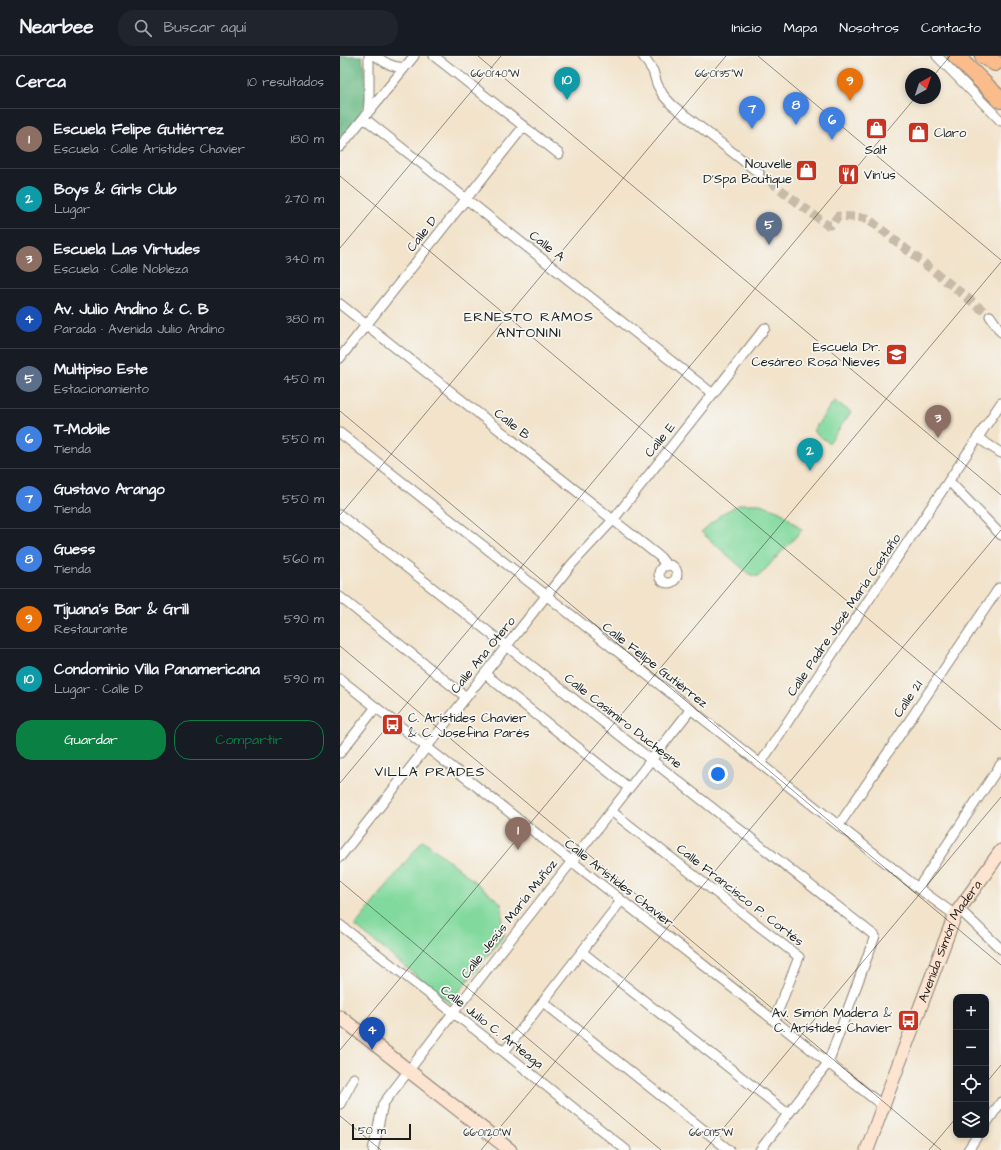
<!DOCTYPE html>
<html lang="es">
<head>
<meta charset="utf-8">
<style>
  :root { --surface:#171b24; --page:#20242c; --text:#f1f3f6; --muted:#9ea1a6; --line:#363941; --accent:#0b8043 }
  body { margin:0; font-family:"Architects Daughter",sans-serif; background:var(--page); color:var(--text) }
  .controls { position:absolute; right:12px; bottom:12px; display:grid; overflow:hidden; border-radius:8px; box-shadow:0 2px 6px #0003 }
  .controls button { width:36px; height:36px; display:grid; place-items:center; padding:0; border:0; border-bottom:1px solid var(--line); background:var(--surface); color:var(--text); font:20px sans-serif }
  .compass { position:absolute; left:565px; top:12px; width:36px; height:36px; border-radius:50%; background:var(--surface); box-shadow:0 2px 6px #0003; rotate:40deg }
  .scale { position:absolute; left:12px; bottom:10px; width:59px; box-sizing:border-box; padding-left:4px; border:2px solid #1c1c1c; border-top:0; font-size:11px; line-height:14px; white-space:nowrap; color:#1c1c1c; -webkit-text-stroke:3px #f6f6f2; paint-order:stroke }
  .you { position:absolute; left:378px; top:718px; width:14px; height:14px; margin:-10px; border:3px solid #fff; border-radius:50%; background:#1a73e8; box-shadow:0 0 0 6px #1a73e833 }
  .badge { display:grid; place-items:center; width:26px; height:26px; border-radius:50%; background:var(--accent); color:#fff; font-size:13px; font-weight:700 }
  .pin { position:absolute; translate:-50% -33px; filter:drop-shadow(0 1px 2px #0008) }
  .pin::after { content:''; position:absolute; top:21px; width:14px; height:12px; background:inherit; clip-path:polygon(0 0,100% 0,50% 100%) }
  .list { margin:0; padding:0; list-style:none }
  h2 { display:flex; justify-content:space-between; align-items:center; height:52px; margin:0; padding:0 16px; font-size:17px }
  h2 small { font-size:13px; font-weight:400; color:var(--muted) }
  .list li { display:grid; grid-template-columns:26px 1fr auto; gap:12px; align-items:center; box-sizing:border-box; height:60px; padding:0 16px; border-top:1px solid var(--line) }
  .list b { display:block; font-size:15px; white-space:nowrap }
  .list p { margin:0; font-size:13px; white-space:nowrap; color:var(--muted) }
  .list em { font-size:13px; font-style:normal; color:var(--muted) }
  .actions { display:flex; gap:8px; padding:12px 16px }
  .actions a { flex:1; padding:9px 0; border:1px solid var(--accent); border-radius:16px; text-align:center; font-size:14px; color:var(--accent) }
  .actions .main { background:var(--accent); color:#fff }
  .icon { flex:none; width:22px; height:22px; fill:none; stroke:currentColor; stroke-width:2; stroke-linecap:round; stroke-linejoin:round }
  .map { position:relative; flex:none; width:661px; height:1094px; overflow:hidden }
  header { display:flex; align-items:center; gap:24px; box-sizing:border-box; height:56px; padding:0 20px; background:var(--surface); border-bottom:1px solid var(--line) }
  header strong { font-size:19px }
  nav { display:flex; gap:22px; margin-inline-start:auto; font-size:14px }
  .search { width:280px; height:36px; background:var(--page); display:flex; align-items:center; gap:10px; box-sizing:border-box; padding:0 14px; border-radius:16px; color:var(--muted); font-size:15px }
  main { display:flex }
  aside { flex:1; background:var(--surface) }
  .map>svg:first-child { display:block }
  .green { fill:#82d99d; stroke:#4f7a5c }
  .forest { fill:#69b984; stroke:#426a50 }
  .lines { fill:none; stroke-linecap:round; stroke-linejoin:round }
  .street-tunnel { stroke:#c7bba7; stroke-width:9; stroke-dasharray:9 4.5; stroke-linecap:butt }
  .street-casing { stroke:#878073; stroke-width:11 }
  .secondary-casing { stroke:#878073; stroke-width:15 }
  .highway-casing { stroke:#878073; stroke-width:18 }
  .street { stroke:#fff; stroke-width:9 }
  .secondary { stroke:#fde4d1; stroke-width:13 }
  .highway { stroke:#fabc8b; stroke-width:16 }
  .ticks { fill:none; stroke:#1c1c1c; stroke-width:1; stroke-opacity:0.45 }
  .labels { text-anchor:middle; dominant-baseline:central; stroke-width:3.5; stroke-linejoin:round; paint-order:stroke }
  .poi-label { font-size:13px; fill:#1c1c1c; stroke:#f6f6f2; text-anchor:start }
  .street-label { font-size:13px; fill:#1c1c1c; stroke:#f6f6f2 }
  .neighbourhood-label { font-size:14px; letter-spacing:1px; fill:#1c1c1c; stroke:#f6f6f2 }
  .ticks-label { font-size:10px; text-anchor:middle; fill:#1c1c1c; stroke:#f6f6f2; stroke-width:3.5; stroke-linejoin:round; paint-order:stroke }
</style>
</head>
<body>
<header>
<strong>Nearbee</strong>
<div class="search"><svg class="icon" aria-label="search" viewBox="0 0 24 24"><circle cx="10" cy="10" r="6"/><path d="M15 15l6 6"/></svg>Buscar aquí</div>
<nav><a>Inicio</a><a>Mapa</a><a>Nosotros</a><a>Contacto</a></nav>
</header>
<main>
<aside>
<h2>Cerca<small>10 resultados</small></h2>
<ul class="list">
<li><span class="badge" style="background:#8d6e63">1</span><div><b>Escuela Felipe Gutiérrez</b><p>Escuela · Calle Arístides Chavier</p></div><em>180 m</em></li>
<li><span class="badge" style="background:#0f9aa8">2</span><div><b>Boys &amp; Girls Club</b><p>Lugar</p></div><em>270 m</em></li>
<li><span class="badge" style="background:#8d6e63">3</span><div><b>Escuela Las Virtudes</b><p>Escuela · Calle Nobleza</p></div><em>340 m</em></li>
<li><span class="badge" style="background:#1a4fb4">4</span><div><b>Av. Julio Andino &amp; C. B</b><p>Parada · Avenida Julio Andino</p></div><em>380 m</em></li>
<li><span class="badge" style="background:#5c6f8a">5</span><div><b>Multipiso Este</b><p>Estacionamiento</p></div><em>450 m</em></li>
<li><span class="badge" style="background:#3f7fe0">6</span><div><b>T-Mobile</b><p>Tienda</p></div><em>550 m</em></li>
<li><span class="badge" style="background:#3f7fe0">7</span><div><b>Gustavo Arango</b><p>Tienda</p></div><em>550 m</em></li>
<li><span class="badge" style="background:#3f7fe0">8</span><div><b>Guess</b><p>Tienda</p></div><em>560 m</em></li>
<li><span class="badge" style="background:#e8710a">9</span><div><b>Tijuana's Bar &amp; Grill</b><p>Restaurante</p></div><em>590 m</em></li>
<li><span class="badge" style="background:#0f9aa8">10</span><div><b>Condominio Villa Panamericana</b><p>Lugar · Calle D</p></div><em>590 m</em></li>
</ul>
<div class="actions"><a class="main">Guardar</a><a>Compartir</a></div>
</aside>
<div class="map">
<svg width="661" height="1094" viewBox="0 0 661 1094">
  <rect width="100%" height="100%" fill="#f6f6f2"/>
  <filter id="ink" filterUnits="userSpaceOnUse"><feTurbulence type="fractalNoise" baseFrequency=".025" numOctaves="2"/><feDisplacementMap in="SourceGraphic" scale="8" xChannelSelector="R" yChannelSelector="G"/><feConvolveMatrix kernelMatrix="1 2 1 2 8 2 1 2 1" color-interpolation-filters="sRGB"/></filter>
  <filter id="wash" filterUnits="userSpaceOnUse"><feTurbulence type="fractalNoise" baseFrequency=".012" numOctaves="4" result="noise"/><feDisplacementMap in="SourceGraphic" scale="16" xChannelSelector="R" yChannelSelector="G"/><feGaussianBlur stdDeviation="0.9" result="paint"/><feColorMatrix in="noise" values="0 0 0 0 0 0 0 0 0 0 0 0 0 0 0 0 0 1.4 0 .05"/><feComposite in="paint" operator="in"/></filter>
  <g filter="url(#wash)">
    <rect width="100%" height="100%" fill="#f2e3ca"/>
    <path class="green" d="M 494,345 L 511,356 L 489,387 L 473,375 Z
      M 401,448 L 420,448 L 440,455 L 462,474 L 419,520 L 415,520 L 409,518 L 361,476 L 383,457 Z
      M 83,784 L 161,847 L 164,879 L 110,947 L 15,870 Z"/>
    <path class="forest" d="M 0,0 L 22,0 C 25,18 30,43 20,59 C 14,68 6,76 0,84 Z"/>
  </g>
  <g filter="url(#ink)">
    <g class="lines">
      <path class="street-tunnel" d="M 419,117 L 487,169 L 491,169 L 498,160 L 527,162 L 650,260"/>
      <defs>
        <path id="street" d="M 36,0 C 45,7 52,11 64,12
          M 94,0 L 219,98
          M 303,0 L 313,15 L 317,28 L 323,39 L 332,49 L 419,117
          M 597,0 L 661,65
          M 28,56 L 29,46 L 29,0
          M 24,62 L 373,338
          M 0,91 L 74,0
          M 0,248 L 320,501 L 327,510
          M 650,260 L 661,276
          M 0,302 L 184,70
          M 0,377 L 578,832 L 615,859
          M 638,382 L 661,397
          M 609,425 L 661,479
          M 0,459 L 535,880 L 488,1007 L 420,1094
          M319 518a9 9 0 1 1 18 0a9 9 0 1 1-18 0Z
          M 0,541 L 126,641
          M 145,618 L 289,732
          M 0,623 L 543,1050
          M 0,697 L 36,651
          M 420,708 L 493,597 L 661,347
          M 271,755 L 459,901 L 434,965
          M 499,769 L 659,532
          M 0,801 L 206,540 L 232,508 L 273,464 L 425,272
          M 578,832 L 661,708
          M 619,853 L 661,893
          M 0,869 L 164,996 L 286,1094
          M 242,896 L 448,1058
          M 203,946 L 389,1094
          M 164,996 L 281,845
          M 0,1048 L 14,1022
          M 646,1068 L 661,1046
          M 33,1094 L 43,1048 L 113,957 L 351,653
          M 628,1094 L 638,1079"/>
        <g id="secondary">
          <path d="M 0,961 L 170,1094"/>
          <path id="s1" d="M 527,1094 L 543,1050 L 615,859 L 661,795"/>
        </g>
        <path id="highway" d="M 616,0 L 661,44
          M 643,0 L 655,7"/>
      </defs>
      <use href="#street" class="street-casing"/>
      <use href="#secondary" class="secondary-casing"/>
      <use href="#highway" class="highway-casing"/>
      <use href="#street" class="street"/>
      <use href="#secondary" class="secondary"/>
      <use href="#highway" class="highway"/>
    </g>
  </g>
  <path class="ticks" d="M 138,0 L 661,439M 418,0 L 661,204M 595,18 L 610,0M 0,120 L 661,674M 0,192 L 161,0M 0,355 L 661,909M 0,459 L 386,0M 0,590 L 601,1094M 0,727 L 575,42M 0,825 L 321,1094M 0,994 L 661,206M 646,1027 L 661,1009M 0,1060 L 41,1094M 141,1094 L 661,474M 365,1094 L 661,741M 589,1094 L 616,1062"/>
  <defs>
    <symbol id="shop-square" viewBox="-11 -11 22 22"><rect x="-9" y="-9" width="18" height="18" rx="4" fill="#c8321e" stroke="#f6f6f2"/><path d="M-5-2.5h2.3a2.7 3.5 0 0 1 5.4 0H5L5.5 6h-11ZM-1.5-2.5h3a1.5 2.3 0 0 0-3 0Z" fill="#fff"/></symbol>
    <symbol id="restaurant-square" viewBox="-11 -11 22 22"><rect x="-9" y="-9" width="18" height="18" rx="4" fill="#c8321e" stroke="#f6f6f2"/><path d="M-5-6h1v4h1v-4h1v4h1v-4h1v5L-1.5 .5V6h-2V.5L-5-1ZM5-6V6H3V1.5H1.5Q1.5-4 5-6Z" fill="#fff"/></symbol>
    <symbol id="school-square" viewBox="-11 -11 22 22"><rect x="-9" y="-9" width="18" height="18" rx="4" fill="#c8321e" stroke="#f6f6f2"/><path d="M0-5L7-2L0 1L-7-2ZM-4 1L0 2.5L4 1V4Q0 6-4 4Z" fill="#fff"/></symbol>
    <symbol id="bus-square" viewBox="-11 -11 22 22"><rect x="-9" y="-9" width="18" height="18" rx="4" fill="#c8321e" stroke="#f6f6f2"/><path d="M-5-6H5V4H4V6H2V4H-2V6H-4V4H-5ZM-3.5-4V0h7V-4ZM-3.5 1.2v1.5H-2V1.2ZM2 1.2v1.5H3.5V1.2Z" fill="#fff"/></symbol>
  </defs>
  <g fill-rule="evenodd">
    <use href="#shop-square" x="524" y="60" width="25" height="25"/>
    <use href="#shop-square" x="566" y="64" width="25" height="25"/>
    <use href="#shop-square" x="454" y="102" width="25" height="25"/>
    <use href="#restaurant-square" x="496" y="106" width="25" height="25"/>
    <use href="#school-square" x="544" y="286" width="25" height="25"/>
    <use href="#bus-square" x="40" y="656" width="25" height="25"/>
    <use href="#bus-square" x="556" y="952" width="25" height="25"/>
  </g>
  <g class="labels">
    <g class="poi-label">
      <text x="594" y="77">Claro</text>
      <text x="536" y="94" text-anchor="middle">Salt</text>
      <text x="452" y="108" text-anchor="end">Nouvelle<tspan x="452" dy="15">D'Spa Boutique</tspan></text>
      <text x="524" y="119">Vin'us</text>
      <text x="540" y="291" text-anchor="end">Escuela Dr.<tspan x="540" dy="15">Cesáreo Rosa Nieves</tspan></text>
      <text x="68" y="662">C. Arístides Chavier<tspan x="68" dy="15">&amp; C. Josefina Parés</tspan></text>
      <text x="552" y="957" text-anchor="end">Av. Simón Madera &amp;<tspan x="552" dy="15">C. Arístides Chavier</tspan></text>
    </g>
    <g class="street-label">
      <text transform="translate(82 178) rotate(-52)">Calle D</text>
      <text transform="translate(207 190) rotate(38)">Calle A</text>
      <text transform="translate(172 368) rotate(38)">Calle B</text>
      <text transform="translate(320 384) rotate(-51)">Calle E</text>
      <text transform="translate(504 559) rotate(-56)">Calle Padre José María Castaño</text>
      <text transform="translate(143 599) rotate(-51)">Calle Ana Otero</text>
      <text transform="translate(315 609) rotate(38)">Calle Felipe Gutiérrez</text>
      <text transform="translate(568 643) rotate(-56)">Calle 21</text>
      <text transform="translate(283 665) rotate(38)">Calle Casimiro Duchesne</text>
      <text transform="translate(279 827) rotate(38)">Calle Arístides Chavier</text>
      <text transform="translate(400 839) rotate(38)">Calle Francisco P. Cortés</text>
      <text transform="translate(169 863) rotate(-52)">Calle Jesús María Muñoz</text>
      <text stroke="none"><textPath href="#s1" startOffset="225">Avenida Simón Madera</textPath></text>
      <text transform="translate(152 971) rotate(38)">Calle Julio C. Arteaga</text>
    </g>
    <g class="neighbourhood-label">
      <text x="189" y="261">ERNESTO RAMOS<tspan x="189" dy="16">ANTONINI</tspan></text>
      <text x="90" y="716">VILLA PRADES</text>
    </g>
  </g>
  <g class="ticks-label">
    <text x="155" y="21">66°01'40"W</text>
    <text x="379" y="21">66°01'35"W</text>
    <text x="147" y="1080">66°01'20"W</text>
    <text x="371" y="1080">66°01'15"W</text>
  </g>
</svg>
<div class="controls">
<button>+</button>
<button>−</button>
<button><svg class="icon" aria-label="locate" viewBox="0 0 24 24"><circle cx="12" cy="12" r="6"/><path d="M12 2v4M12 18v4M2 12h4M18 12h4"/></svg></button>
<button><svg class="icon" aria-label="layers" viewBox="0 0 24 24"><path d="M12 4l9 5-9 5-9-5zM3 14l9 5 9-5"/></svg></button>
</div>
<svg class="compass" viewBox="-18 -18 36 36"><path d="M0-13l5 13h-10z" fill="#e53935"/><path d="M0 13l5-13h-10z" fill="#9ea1a6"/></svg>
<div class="scale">50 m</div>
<div class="you"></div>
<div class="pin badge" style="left:178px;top:794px;background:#8d6e63">1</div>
<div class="pin badge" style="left:470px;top:415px;background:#0f9aa8">2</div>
<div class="pin badge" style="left:598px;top:382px;background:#8d6e63">3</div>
<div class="pin badge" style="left:32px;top:994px;background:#1a4fb4">4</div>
<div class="pin badge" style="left:429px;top:189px;background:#5c6f8a">5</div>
<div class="pin badge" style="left:492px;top:84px;background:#3f7fe0">6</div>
<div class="pin badge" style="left:412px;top:73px;background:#3f7fe0">7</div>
<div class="pin badge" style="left:456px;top:69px;background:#3f7fe0">8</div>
<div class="pin badge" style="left:510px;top:45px;background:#e8710a">9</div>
<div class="pin badge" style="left:227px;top:44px;background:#0f9aa8">10</div>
</div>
</main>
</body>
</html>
